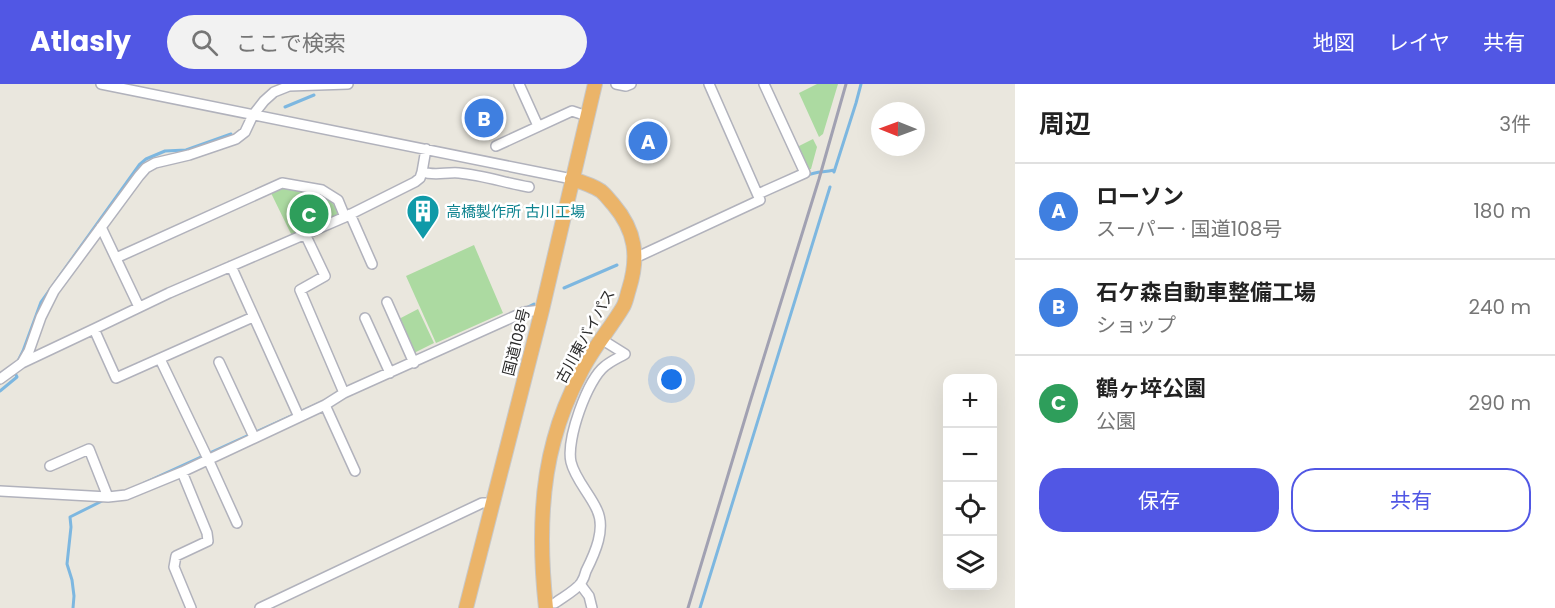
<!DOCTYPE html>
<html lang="ja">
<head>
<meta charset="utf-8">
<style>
  :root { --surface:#fff; --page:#f2f2f2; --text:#222; --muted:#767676; --line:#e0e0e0; --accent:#5157e4 }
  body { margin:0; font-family:Poppins,"Noto Sans JP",sans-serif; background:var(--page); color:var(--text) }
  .controls { position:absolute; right:18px; bottom:18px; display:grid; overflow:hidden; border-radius:12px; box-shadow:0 6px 24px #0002 }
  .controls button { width:54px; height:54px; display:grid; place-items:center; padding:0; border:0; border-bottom:2px solid var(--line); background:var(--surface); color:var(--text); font:30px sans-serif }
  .compass { position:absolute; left:871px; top:18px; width:54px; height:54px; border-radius:50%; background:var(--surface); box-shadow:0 6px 24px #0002; rotate:271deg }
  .you { position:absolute; left:672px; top:296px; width:21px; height:21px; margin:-15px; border:4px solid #fff; border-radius:50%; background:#1a73e8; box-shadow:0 0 0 9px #1a73e833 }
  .badge { display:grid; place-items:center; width:39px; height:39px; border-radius:50%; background:var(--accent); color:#fff; font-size:20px; font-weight:700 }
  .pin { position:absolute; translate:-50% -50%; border:3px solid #fff; box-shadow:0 2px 6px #0006 }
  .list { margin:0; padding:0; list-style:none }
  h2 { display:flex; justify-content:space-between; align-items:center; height:78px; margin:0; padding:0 24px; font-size:26px }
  h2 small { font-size:20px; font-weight:400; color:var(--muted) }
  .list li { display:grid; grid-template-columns:39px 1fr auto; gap:18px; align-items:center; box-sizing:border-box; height:96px; padding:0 24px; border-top:2px solid var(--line) }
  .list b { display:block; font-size:22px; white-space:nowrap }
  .list p { margin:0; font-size:20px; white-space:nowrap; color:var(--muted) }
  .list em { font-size:20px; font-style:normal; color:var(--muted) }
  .actions { display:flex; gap:12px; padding:18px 24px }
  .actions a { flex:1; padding:14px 0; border:2px solid var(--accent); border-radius:24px; text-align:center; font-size:21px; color:var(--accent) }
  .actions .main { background:var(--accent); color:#fff }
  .icon { flex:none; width:33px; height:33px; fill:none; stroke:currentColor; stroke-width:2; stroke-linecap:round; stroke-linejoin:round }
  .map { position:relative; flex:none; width:1015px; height:524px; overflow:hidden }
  header { display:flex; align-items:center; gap:36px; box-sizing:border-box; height:84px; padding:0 30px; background:var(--accent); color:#fff }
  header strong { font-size:28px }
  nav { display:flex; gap:33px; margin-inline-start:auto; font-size:21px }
  .search { width:420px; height:54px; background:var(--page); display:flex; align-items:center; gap:15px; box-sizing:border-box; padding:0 21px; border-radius:33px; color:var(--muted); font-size:22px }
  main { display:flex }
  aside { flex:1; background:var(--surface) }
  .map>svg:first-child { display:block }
  .green { fill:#acdaa1 }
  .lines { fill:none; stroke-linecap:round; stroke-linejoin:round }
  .stream { stroke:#7db7e0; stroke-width:3 }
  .minor-casing { stroke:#b1b2bc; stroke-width:12 }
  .highway-casing { stroke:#c8c8c8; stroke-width:16 }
  .minor { stroke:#fff; stroke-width:9 }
  .highway { stroke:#ebb469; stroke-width:14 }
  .rail { stroke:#a1a1b2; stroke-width:3 }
  .labels { text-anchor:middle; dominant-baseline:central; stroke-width:5; stroke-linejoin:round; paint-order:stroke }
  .culture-label { font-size:15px; fill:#0d838f; stroke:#fff; text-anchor:start }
  .street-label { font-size:15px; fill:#2a2a2a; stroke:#fff }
</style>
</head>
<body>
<header>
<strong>Atlasly</strong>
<div class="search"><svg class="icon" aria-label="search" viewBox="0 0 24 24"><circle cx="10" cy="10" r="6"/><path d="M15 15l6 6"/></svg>ここで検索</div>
<nav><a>地図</a><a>レイヤ</a><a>共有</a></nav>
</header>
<main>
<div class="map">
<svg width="1015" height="524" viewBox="0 0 1015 524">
  <rect width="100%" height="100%" fill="#eae7de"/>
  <path class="green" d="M 817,0 L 838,0 L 823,50 L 819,53 L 799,9 Z
    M 813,55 L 817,63 L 811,85 L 807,86 L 797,63 Z
    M 277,105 C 297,105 328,106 338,127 L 336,133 L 292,152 L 271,109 Z
    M 474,161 L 503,229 L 436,259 L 406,192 Z
    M 418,225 L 434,259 L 412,270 L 397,236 Z"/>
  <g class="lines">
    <path class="stream" d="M 285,23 L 314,11
      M 834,88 L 856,19 L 861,0
      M 806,92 C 818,86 823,89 834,86
      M 564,204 L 617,181
      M 526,224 L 534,220
      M 18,277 L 23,267 L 41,218 L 139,81 L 146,75 L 165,67 L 186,66 L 231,50
      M 0,307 L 17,293 L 16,291
      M 144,399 L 326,316
      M 73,524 L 74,512 L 72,496 L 67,480 L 71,443 L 70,433 L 104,416
      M 700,524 L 830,103"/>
    <defs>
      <path id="minor" d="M 101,0 L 572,95
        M 519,0 L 538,42
        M 616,0 L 626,2 L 631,0
        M 496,62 L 572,27 L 587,32
        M 422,88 L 426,65
        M 758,110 L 805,89 L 764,0
        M 350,130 L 372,180
        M 101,143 L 139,223
        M 305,150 L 325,192 L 300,206 L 344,309
        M 116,174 L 282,99 L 322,106 L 338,116 L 345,133
        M 635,174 L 760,116 L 709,0
        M 231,182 L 299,333
        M 387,218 L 414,279
        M 365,234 L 390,289
        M 94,245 L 116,294 L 253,233
        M 160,275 L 208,375 L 237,439
        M 219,278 L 254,353
        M 22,279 L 29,267 L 41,233 L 54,207 L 139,92 L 146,84 L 155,79 L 189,71 L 236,55 L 245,48 L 253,31 L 264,17 L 274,8 L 289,2 L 348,0
        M 0,295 L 22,279 L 94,245 L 169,209 L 345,133 L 415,98 L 420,94 L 422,88 C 435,92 446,88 459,89 C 482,91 506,99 529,103
        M 325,321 L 355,387
        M 50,382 L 89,365 L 108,413
        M 182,388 L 207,449 L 208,457 L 176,472 L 174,483 L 191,524
        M 0,407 L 108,413 L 126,411 L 182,388 L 325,321 L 344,309 L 524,228 L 542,226
        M 580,500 L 589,512 L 592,524
        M 555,519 C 563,513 575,507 581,499 C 583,496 585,491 586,487 C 595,469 606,445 597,426 C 590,410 575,395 571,378 C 566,356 587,296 605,282 C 611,277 618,274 625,270 L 601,255
        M 260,524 L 482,419 L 492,419"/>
      <path id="highway" d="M 466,524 L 542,226 L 595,0
        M 546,524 C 540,469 539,410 554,356 C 560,333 570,309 581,288 C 592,265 610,245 623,223 C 626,218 627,211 629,205 C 639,173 636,147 613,120 C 609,116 606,111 601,107 C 592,101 582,98 572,95"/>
    </defs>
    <use href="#minor" class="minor-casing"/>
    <use href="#highway" class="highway-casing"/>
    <use href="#minor" class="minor"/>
    <use href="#highway" class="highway"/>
    <path class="rail" d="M 688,524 L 750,318 L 819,95 L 846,0"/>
  </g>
  <defs>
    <symbol id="building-pin" viewBox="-11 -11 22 30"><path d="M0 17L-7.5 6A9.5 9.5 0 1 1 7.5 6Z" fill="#0f9aa8" stroke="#fff"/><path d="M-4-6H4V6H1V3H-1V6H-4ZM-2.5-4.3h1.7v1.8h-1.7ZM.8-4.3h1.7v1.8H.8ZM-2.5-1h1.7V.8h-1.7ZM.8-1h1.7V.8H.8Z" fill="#fff"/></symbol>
  </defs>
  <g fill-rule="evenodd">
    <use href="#building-pin" x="404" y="108" width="38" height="52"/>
  </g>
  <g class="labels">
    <g class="culture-label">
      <text x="446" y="127">高橋製作所 古川工場</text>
    </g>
    <g class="street-label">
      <text transform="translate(585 252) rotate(-61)">古川東バイパス</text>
      <text transform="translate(516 258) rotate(-76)">国道108号</text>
    </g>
  </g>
</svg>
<div class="controls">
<button>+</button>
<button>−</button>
<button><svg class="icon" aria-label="locate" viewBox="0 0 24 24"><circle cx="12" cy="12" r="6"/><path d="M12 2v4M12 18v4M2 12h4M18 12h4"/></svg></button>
<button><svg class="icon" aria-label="layers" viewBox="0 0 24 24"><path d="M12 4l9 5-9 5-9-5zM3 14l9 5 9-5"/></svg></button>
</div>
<svg class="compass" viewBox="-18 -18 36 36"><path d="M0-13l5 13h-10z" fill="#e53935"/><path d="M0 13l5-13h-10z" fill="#767676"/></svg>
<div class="you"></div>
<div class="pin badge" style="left:648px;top:57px;background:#3f7fe0">A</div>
<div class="pin badge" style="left:484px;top:34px;background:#3f7fe0">B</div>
<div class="pin badge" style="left:309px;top:130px;background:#2e9e5b">C</div>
</div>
<aside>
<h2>周辺<small>3件</small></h2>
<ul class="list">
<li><span class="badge" style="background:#3f7fe0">A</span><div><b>ローソン</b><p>スーパー · 国道108号</p></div><em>180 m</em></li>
<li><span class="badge" style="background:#3f7fe0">B</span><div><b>石ケ森自動車整備工場</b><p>ショップ</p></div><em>240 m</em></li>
<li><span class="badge" style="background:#2e9e5b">C</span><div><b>鶴ヶ埣公園</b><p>公園</p></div><em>290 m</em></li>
</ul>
<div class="actions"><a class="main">保存</a><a>共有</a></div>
</aside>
</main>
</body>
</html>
